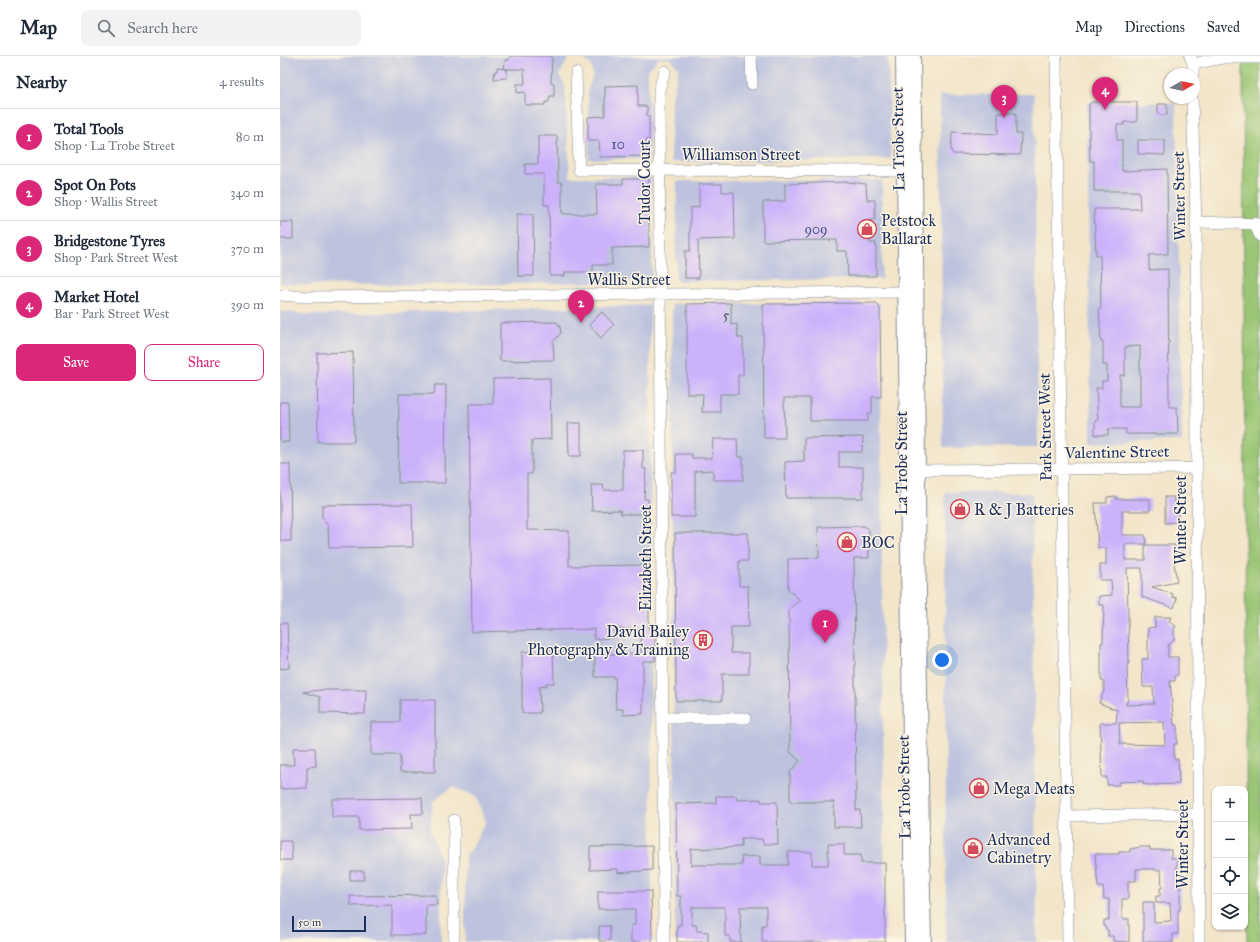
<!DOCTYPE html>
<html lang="en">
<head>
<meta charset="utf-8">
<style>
  :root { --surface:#fff; --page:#f2f2f3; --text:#1f2937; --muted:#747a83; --line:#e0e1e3; --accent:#db2777 }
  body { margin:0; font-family:"IM FELL Great Primer",serif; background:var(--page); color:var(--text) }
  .controls { position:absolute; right:12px; bottom:12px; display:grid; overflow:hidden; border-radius:8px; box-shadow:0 1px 3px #0004 }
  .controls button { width:36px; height:36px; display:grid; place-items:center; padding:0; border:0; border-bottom:1px solid var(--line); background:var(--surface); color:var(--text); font:20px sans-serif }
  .compass { position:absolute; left:884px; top:12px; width:36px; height:36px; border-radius:50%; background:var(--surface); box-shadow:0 1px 3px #0004; rotate:81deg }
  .scale { position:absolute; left:12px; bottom:10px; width:74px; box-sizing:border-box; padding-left:4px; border:2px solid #1b2f5e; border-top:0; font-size:11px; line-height:14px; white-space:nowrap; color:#1b2f5e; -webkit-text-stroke:3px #fcf5e5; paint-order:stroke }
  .you { position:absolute; left:662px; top:604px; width:14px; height:14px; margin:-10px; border:3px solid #fff; border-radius:50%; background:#1a73e8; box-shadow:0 0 0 6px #1a73e833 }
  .badge { display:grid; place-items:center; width:26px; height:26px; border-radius:50%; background:var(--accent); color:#fff; font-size:13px; font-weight:700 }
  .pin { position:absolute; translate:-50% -33px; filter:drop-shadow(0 1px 2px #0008) }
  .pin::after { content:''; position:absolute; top:21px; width:14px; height:12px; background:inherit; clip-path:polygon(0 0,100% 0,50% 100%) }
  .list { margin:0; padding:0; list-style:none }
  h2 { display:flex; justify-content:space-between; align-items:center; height:52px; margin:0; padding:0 16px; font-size:17px }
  h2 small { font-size:13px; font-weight:400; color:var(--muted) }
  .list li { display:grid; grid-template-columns:26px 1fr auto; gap:12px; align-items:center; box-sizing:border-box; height:56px; padding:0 16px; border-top:1px solid var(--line) }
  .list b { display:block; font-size:15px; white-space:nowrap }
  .list p { margin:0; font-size:13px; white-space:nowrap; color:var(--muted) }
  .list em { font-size:13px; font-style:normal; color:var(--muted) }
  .actions { display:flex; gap:8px; padding:12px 16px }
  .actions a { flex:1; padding:9px 0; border:1px solid var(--accent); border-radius:8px; text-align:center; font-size:14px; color:var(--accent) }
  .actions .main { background:var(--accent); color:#fff }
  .icon { flex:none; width:22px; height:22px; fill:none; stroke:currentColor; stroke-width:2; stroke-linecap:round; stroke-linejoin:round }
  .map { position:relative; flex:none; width:980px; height:886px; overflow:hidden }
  header { display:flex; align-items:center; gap:24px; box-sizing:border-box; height:56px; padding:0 20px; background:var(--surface); border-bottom:1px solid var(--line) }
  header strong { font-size:19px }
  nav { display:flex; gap:22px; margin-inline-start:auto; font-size:14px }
  .search { width:280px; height:36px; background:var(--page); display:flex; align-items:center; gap:10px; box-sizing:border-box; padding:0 14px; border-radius:8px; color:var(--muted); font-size:15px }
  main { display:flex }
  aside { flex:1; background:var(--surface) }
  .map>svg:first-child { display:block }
  .industrial { fill:#bdc3de }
  .green { fill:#9bc674; stroke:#5b7a69 }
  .building { fill:#cbb2fb; fill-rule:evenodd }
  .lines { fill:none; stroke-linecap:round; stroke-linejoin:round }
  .minor-casing { stroke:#868a94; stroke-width:12 }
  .major-casing { stroke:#868a94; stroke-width:16 }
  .minor { stroke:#fff; stroke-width:11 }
  .major { stroke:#fff; stroke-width:14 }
  .labels { text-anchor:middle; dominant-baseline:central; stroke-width:3; stroke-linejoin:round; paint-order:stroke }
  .number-label { font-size:14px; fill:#475085 }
  .street-label { font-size:16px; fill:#1b2f5e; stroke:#fcf5e5 }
  .poi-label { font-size:16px; fill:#1b2f5e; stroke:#fcf5e5; text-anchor:start }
</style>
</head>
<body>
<header>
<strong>Map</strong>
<div class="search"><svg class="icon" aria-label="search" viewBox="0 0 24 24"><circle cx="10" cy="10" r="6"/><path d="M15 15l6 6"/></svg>Search here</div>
<nav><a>Map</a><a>Directions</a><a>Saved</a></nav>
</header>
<main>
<aside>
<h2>Nearby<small>4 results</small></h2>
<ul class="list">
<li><span class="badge">1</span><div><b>Total Tools</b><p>Shop · La Trobe Street</p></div><em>80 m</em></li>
<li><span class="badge">2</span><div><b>Spot On Pots</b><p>Shop · Wallis Street</p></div><em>340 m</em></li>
<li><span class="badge">3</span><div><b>Bridgestone Tyres</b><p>Shop · Park Street West</p></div><em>370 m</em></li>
<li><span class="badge">4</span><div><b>Market Hotel</b><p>Bar · Park Street West</p></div><em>390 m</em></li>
</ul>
<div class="actions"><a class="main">Save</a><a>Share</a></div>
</aside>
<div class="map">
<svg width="980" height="886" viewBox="0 0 980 886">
  <rect width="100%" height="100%" fill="#fcf5e5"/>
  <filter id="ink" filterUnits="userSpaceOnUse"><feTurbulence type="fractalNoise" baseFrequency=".025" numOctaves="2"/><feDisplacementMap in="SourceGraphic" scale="8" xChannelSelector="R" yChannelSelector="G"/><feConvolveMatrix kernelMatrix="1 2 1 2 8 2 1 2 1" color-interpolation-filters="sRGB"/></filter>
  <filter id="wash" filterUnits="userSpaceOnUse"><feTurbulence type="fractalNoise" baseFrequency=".012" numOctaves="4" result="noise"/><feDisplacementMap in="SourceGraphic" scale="16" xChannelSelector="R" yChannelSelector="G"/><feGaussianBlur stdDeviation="0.9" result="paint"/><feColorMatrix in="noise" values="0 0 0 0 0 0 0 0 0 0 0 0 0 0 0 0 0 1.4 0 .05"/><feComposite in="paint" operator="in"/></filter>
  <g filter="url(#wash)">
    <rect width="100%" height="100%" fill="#f2e5c9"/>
    <path class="industrial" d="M 0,0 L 608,0 L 611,103 L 391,106 L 391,43 L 399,13 L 391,3 L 379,2 L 368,13 L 369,103 L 309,103 L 308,34 L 313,19 L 311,9 L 302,1 L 289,2 L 279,19 L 285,30 L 290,121 L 371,121 L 372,225 L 234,228 L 25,229 L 0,227 Z
      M 754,38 L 758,391 L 663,392 L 660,39 Z
      M 812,46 L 896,47 L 902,385 L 811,387 L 807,48 Z
      M 602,124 L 602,223 L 396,225 L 397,125 Z
      M 600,247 L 605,886 L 395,886 L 392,248 Z
      M 370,249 L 372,886 L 185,886 L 185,800 L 193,790 L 206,765 L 195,740 L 173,731 L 153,745 L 150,775 L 161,803 L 161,886 L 0,886 L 0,255 L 32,259 Z
      M 665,436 L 752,437 L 757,886 L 666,886 Z"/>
    <path class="green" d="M 963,0 L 980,0 L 980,886 L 967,886 Z"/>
    <g id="blocks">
      <path class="building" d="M 234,0 L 272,0 L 271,27 L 274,27 L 274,40 L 270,40 L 269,46 L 265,46 L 265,49 L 245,49 L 245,36 L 237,37 L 237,28 L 245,28 L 244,13 L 224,13 L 225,4 L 229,4 L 229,1 Z
        M 217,12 L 227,13 L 227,22 L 214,23 L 215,15 L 217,15 Z
        M 358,29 L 358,50 L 367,50 L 367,60 L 369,60 L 369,84 L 366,84 L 366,100 L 320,101 L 319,85 L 308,85 L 308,61 L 325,60 L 325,30 Z
        M 812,46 L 857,46 L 857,66 L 844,66 L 844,69 L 837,69 L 837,84 L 842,84 L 842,115 L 887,113 L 888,198 L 869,199 L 869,214 L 888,213 L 889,351 L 897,351 L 898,378 L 846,378 L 846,373 L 828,373 L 828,379 L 815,379 L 815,365 L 818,365 L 816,332 L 822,332 L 822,325 L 827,325 L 827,309 L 823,309 L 823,286 L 821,286 L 819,252 L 821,252 L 820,199 L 816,199 L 814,153 L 860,153 L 859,135 L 814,135 L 814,105 L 810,105 L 809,77 L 809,48 ZM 860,290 L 860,351 L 840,351 L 840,319 L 845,319 L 845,291 Z
        M 878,48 L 887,48 L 887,59 L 878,59 Z
        M 718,57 L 736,57 L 736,78 L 741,78 L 740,99 L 673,98 L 671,94 L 672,76 L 718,78 Z
        M 258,80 L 277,80 L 278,126 L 282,126 L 282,157 L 285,158 L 317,158 L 316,128 L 343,128 L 343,123 L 369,123 L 369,191 L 332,192 L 332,209 L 313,209 L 313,216 L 285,216 L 285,220 L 270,220 L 269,149 L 264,149 L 264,118 L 245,118 L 245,108 L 258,108 Z
        M 858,84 L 885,84 L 885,99 L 858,98 Z
        M 567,126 L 586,128 L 587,144 L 595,144 L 595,164 L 590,164 L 590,187 L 596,187 L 596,220 L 568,220 L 567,195 L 557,195 L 557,184 L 483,185 L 483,146 L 505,145 L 505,128 Z
        M 419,128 L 442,128 L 442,136 L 454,136 L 455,183 L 418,184 L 419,222 L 405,222 L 405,195 L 410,195 L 410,152 L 419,151 Z
        M 237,158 L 253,158 L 254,220 L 238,220 Z
        M 0,166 L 13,166 L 13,183 L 0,183 Z
        M 451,247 L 451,269 L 457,268 L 458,282 L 463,282 L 463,319 L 458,319 L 458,338 L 440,338 L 440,356 L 422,356 L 423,338 L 407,338 L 407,248 Z
        M 597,247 L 600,253 L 601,341 L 592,341 L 592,357 L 588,357 L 588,365 L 530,365 L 530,342 L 504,342 L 505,382 L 484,382 L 483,248 Z
        M 322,256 L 334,269 L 321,282 L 309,269 Z
        M 277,266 L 280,271 L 281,277 L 273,286 L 274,304 L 220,305 L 220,267 Z
        M 73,296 L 74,386 L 38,386 L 37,297 Z
        M 270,322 L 271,383 L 252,384 L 252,418 L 247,418 L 247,474 L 289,475 L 289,510 L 369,509 L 369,573 L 375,573 L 375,605 L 363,605 L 363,658 L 343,659 L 343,653 L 336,653 L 335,621 L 315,621 L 315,598 L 361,598 L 361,573 L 334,573 L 334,582 L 314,583 L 314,573 L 192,576 L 189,348 L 213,348 L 213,323 Z
        M 155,329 L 166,329 L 165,427 L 118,427 L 119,338 L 154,338 Z
        M 0,346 L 8,346 L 9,386 L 0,386 Z
        M 288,367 L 301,367 L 301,400 L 289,400 Z
        M 583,381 L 582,396 L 559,396 L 559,411 L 583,411 L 583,442 L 506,442 L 505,406 L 524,405 L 524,382 Z
        M 433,383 L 457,383 L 458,401 L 463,401 L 463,424 L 433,424 L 433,414 L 415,415 L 415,461 L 391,461 L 391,416 L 396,416 L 396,398 L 412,398 L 412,402 L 432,402 Z
        M 343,394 L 363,394 L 363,413 L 366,413 L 364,443 L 368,443 L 369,458 L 341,458 L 340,454 L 312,455 L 311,429 L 323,429 L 324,434 L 343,434 Z
        M 0,408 L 10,408 L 11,485 L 0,485 Z
        M 836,440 L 836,443 L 870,443 L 870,455 L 842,455 L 842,479 L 865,479 L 866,488 L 845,488 L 845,504 L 865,504 L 865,489 L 895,489 L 895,501 L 893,501 L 897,526 L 872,531 L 893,538 L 892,541 L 897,542 L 894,552 L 862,541 L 862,512 L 847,512 L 849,608 L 847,608 L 848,643 L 846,649 L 874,648 L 873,631 L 863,631 L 862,603 L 868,603 L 868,572 L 875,571 L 875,561 L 891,561 L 889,566 L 896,570 L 894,573 L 894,584 L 888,589 L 888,601 L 898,601 L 898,619 L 895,620 L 895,625 L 890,625 L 894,669 L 897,669 L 897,688 L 894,688 L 894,703 L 898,703 L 899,728 L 869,729 L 863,728 L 863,725 L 839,726 L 839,729 L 827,729 L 827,721 L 822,721 L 820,667 L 836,667 L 837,654 L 819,647 L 824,635 L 824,625 L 821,625 L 821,587 L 823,587 L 823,583 L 824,549 L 819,549 L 819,540 L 832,539 L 831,524 L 820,524 L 820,509 L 826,509 L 826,492 L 818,492 L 815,447 L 827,447 L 827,441 ZM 884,666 L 885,689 L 840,688 L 839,667 Z
        M 885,441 L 894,441 L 894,447 L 898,447 L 898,466 L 885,467 Z
        M 132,448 L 133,491 L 49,492 L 48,470 L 42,461 L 42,449 Z
        M 584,470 L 589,474 L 589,502 L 574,502 L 576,754 L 580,754 L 581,771 L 554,771 L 554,746 L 510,746 L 510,716 L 520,705 L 510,696 L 509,553 L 520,544 L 508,534 L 508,503 L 539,502 L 538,471 Z
        M 395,477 L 468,477 L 468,505 L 459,505 L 459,530 L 468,530 L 469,571 L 451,571 L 451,597 L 469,597 L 469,618 L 442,618 L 442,645 L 396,645 Z
        M 0,567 L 7,567 L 9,612 L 0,613 Z
        M 273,595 L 274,627 L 266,627 L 266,630 L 259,631 L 260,657 L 242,657 L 242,596 Z
        M 40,634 L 86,634 L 85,658 L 40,657 L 40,641 L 23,636 Z
        M 120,644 L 155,644 L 155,716 L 120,716 L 120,699 L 91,699 L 91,666 L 120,666 Z
        M 13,692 L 35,692 L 36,710 L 27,711 L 27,732 L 0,733 L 0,709 L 14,709 Z
        M 436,740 L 456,740 L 457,744 L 481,743 L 481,746 L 497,746 L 498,788 L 483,788 L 482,783 L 461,783 L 461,791 L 411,793 L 411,809 L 462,809 L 461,801 L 480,800 L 480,809 L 508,809 L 508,796 L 532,796 L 532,809 L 548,809 L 548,788 L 564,788 L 564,799 L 581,799 L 581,807 L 605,807 L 605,886 L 482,886 L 482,869 L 486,869 L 486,851 L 460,851 L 461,886 L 450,886 L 450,880 L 445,880 L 445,851 L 412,851 L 412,869 L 416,869 L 417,875 L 428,876 L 428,886 L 397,886 L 397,869 L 401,869 L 401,840 L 397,840 L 396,748 L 436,747 Z
        M 142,742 L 143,758 L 131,758 L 132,773 L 79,774 L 79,761 L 52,761 L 52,743 Z
        M 0,785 L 11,785 L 12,804 L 0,804 Z
        M 372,790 L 372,814 L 338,817 L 338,813 L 310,814 L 310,791 Z
        M 861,791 L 870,791 L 870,794 L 891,794 L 891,802 L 897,802 L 897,831 L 900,831 L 900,854 L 898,854 L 898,878 L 893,878 L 893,886 L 863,886 L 863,846 L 874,846 L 874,866 L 891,865 L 890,847 L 876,847 L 876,840 L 880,840 L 880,832 L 882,832 L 881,814 L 875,814 L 875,813 L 856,813 L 856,825 L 848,825 L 848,843 L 842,843 L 842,863 L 849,863 L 849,886 L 833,885 L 833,880 L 828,880 L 828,874 L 824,871 L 824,864 L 829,864 L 829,843 L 824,843 L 823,831 L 818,831 L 815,798 L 839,798 L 839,796 L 850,796 L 850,793 Z
        M 70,815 L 84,815 L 84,824 L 70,824 Z
        M 318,835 L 371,835 L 372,886 L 351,886 L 351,869 L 355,869 L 355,853 L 318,853 Z
        M 156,839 L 157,849 L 146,849 L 146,879 L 112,879 L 112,849 L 71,850 L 70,840 Z
        M 319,870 L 330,870 L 330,885 L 319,885 Z"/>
    </g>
  </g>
  <g filter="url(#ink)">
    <use href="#blocks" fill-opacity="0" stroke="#868a94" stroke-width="1"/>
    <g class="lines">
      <defs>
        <path id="minor" d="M 471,0 L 472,28
          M 776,0 L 788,886
          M 910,0 L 913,8 L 913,18
          M 913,8 L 942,2 L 980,2
          M 296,17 L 299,114 L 624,115
          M 912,42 L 916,166 L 919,886
          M 916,166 L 980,168
          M 974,167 L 980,180
          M 0,239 L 27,241 L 626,236
          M 638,414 L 916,412
          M 383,662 L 465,662
          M 786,760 L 918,758
          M 174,764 L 174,886
          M 384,886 L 379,34 L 385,15"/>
        <path id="major" d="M 623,0 L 632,886
          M 633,0 C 639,295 637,591 644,886"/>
      </defs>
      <use href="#minor" class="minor-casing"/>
      <use href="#major" class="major-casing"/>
      <use href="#minor" class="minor"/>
      <use href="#major" class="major"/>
    </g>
  </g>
  <defs>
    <symbol id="shop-ring" viewBox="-11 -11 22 22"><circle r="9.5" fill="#fcf5e5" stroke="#d1495b" stroke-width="1.5"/><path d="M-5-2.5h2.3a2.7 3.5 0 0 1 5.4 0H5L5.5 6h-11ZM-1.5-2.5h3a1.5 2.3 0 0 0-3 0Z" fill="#d1495b"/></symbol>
    <symbol id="building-ring" viewBox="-11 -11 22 22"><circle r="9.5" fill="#fcf5e5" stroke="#d1495b" stroke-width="1.5"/><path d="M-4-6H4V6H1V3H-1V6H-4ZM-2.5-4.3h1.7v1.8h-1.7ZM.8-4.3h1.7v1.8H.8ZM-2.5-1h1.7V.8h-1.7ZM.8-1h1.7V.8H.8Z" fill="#d1495b"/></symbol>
  </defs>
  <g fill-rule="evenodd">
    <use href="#shop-ring" x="576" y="162" width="22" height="22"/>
    <use href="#shop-ring" x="669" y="442" width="22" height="22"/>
    <use href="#shop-ring" x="556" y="475" width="22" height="22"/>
    <use href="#building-ring" x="412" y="573" width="22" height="22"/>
    <use href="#shop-ring" x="688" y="721" width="22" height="22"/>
    <use href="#shop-ring" x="682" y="781" width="22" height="22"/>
  </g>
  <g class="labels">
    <g class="number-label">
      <text x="338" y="88">10</text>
      <text x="536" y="173">909</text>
      <text x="446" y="259">5</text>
    </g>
    <g class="street-label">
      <text transform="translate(618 83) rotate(-91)">La Trobe Street</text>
      <text x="461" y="98">Williamson Street</text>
      <text transform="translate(364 126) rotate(-90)">Tudor Court</text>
      <text transform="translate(899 140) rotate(-91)">Winter Street</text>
      <text x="349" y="223">Wallis Street</text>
      <text transform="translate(765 371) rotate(-91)">Park Street West</text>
      <text transform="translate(837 396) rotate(-1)">Valentine Street</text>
      <text transform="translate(621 407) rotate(-90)">La Trobe Street</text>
      <text transform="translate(900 464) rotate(-90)">Winter Street</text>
      <text transform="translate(365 502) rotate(-90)">Elizabeth Street</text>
      <text transform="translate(624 731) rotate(-91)">La Trobe Street</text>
      <text transform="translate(902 788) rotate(-90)">Winter Street</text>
    </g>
    <g class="poi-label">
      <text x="601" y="164">Petstock<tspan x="601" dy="18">Ballarat</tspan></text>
      <text x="694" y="453">R &amp; J Batteries</text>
      <text x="581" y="486">BOC</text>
      <text x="409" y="575" text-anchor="end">David Bailey<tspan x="409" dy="18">Photography &amp; Training</tspan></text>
      <text x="713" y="732">Mega Meats</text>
      <text x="707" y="783">Advanced<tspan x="707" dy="18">Cabinetry</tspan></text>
    </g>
  </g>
</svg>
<div class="controls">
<button>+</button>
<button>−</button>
<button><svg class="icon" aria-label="locate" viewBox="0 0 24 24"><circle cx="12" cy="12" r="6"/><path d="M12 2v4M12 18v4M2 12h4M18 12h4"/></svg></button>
<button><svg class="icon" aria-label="layers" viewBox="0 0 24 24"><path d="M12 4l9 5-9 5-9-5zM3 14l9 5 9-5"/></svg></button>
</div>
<svg class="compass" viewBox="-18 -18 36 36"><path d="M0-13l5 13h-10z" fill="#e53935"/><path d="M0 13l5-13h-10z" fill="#747a83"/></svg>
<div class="scale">50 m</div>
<div class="you"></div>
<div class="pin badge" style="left:545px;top:587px">1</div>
<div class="pin badge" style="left:301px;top:267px">2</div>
<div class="pin badge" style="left:724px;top:62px">3</div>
<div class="pin badge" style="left:825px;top:54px">4</div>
</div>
</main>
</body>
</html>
